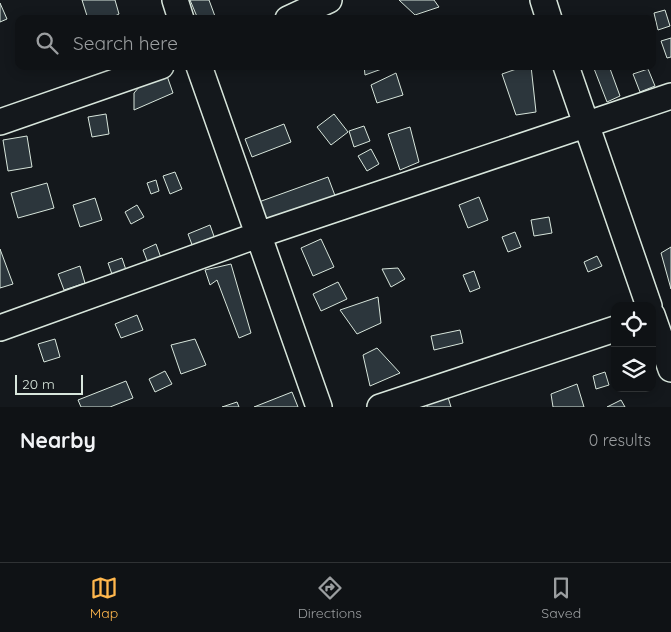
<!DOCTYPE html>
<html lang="en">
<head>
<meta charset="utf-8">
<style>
  :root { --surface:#0f1215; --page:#1d2022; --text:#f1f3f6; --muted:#9b9ea0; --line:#2f3234; --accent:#ffb74d }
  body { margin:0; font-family:Quicksand,sans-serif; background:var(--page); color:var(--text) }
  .controls { position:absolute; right:15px; bottom:15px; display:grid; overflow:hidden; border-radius:10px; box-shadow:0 2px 12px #0003 }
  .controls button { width:45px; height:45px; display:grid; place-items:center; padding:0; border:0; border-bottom:1px solid var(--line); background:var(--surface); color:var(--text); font:25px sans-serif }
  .scale { position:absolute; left:15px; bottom:12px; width:68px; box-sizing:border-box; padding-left:5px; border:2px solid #d8e6dc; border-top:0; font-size:14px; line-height:18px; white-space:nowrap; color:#d8e6dc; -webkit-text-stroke:4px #14181c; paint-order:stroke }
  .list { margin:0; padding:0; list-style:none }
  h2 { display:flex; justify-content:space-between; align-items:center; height:65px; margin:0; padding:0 20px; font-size:21px }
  h2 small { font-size:16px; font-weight:400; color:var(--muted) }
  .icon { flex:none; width:28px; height:28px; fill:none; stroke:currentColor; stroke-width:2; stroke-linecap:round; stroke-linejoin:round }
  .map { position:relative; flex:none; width:671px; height:407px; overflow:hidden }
  .search { position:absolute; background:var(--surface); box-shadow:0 2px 12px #0003; left:15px; right:15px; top:15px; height:55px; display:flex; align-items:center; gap:12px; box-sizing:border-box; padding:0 18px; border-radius:10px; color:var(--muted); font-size:19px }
  .sheet { height:155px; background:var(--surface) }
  nav { display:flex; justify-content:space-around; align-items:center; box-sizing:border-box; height:70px; border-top:1px solid var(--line); background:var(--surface); font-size:14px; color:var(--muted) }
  nav a { display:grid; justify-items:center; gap:2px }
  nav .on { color:var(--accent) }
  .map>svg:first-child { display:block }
  .building { fill:#2c363c; stroke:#d8e6dc }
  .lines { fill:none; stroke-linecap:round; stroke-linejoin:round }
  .minor-casing { stroke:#d8e6dc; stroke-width:28 }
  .minor { stroke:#14181c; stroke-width:25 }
</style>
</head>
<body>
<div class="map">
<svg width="671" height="407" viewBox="0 0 671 407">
  <rect width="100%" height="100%" fill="#14181c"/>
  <path class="building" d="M 82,0 L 115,0 L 119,14 L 109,19 L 88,19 Z
    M 190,0 L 209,0 L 216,19 L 198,19 Z
    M 399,0 L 434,0 L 439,7 L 415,15 Z
    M 0,3 L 7,19 L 0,22 Z
    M 665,10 L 670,26 L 658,30 L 654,13 Z
    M 671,38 L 671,57 L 667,58 L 661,41 Z
    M 364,66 L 390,66 L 365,75 Z
    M 525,66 L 531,66 L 536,112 L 516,115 L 502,74 Z
    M 593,66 L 609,66 L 620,96 L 607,102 Z
    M 648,69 L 655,86 L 640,92 L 633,74 Z
    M 166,73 L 173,93 L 134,110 L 134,93 L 145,80 Z
    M 396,73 L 403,95 L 377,103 L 371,85 Z
    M 106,114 L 109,134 L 92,137 L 88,117 Z
    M 334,114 L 348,132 L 331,145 L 317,127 Z
    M 284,124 L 291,142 L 252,157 L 245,139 Z
    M 364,126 L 370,141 L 354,147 L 349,131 Z
    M 410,127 L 419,162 L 400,170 L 388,134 Z
    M 27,136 L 32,167 L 8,171 L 3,140 Z
    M 371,149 L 379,164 L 367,171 L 358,156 Z
    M 175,172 L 182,189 L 170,194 L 163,176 Z
    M 328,177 L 337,201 L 265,227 L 256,203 Z
    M 156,180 L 159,191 L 151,194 L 147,183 Z
    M 47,183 L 54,208 L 18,218 L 11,193 Z
    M 479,197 L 488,220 L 468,228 L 459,205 Z
    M 95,198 L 102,220 L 80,227 L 73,205 Z
    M 137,205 L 144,217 L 131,224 L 125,212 Z
    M 549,217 L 552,233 L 534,236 L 531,220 Z
    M 210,225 L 216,242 L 194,250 L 188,234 Z
    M 515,232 L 521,247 L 508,252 L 502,237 Z
    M 321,239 L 334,267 L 313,276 L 301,248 Z
    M 156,244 L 161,258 L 148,263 L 143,250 Z
    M 671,247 L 671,289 L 661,253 Z
    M 0,249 L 13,284 L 0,288 Z
    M 597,256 L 602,266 L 588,272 L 584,262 Z
    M 122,258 L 127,273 L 113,277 L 108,263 Z
    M 231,264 L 251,333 L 239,338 L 217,280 L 210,285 L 205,270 Z
    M 80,266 L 85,283 L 64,290 L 58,274 Z
    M 398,268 L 405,279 L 391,287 L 382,269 Z
    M 474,271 L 480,288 L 470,292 L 463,275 Z
    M 338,282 L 347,299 L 321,311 L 313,294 Z
    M 378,297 L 381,323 L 357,334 L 340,310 Z
    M 137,315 L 143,330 L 121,338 L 115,324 Z
    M 460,330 L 463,343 L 434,350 L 431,336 Z
    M 55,339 L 60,357 L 44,362 L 38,344 Z
    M 195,339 L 206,365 L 181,374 L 171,345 Z
    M 377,348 L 400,373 L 370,386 L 363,355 Z
    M 165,371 L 172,384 L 155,392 L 149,379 Z
    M 605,372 L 609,385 L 596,389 L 593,376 Z
    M 126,381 L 133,398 L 110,407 L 81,407 L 78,400 Z
    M 577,384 L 584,407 L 553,407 L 551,394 Z
    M 292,392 L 298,407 L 254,407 Z
    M 447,394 L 451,407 L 427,407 L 427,404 Z
    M 621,400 L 625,407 L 607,407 Z
    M 237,402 L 239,407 L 222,407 Z"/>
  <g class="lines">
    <defs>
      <path id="minor" d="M 175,0 L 181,19
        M 543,0 L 549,19
        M 288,19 L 329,0
        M 199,66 L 319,407
        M 566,66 L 649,306
        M 0,122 L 161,66
        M 652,315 L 671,369
        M 0,328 L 258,235 L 671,96
        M 380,407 L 615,329"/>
    </defs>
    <use href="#minor" class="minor-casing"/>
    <use href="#minor" class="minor"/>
  </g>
</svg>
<div class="controls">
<button><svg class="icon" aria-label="locate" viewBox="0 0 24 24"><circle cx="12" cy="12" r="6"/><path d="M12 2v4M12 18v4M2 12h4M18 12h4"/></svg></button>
<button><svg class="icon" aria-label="layers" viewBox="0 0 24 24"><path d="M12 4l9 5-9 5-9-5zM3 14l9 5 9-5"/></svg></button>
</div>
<div class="scale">20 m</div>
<div class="search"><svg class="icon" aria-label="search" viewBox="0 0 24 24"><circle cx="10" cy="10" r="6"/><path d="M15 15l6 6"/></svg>Search here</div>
</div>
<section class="sheet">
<h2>Nearby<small>0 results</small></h2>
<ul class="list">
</ul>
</section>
<nav>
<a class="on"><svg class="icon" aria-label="map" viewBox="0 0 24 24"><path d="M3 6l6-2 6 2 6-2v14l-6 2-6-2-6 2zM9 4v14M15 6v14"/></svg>Map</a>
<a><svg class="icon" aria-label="directions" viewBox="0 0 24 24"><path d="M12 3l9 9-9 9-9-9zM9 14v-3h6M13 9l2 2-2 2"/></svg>Directions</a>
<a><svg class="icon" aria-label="saved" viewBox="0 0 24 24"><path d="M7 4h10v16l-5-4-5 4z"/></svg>Saved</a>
</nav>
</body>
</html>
